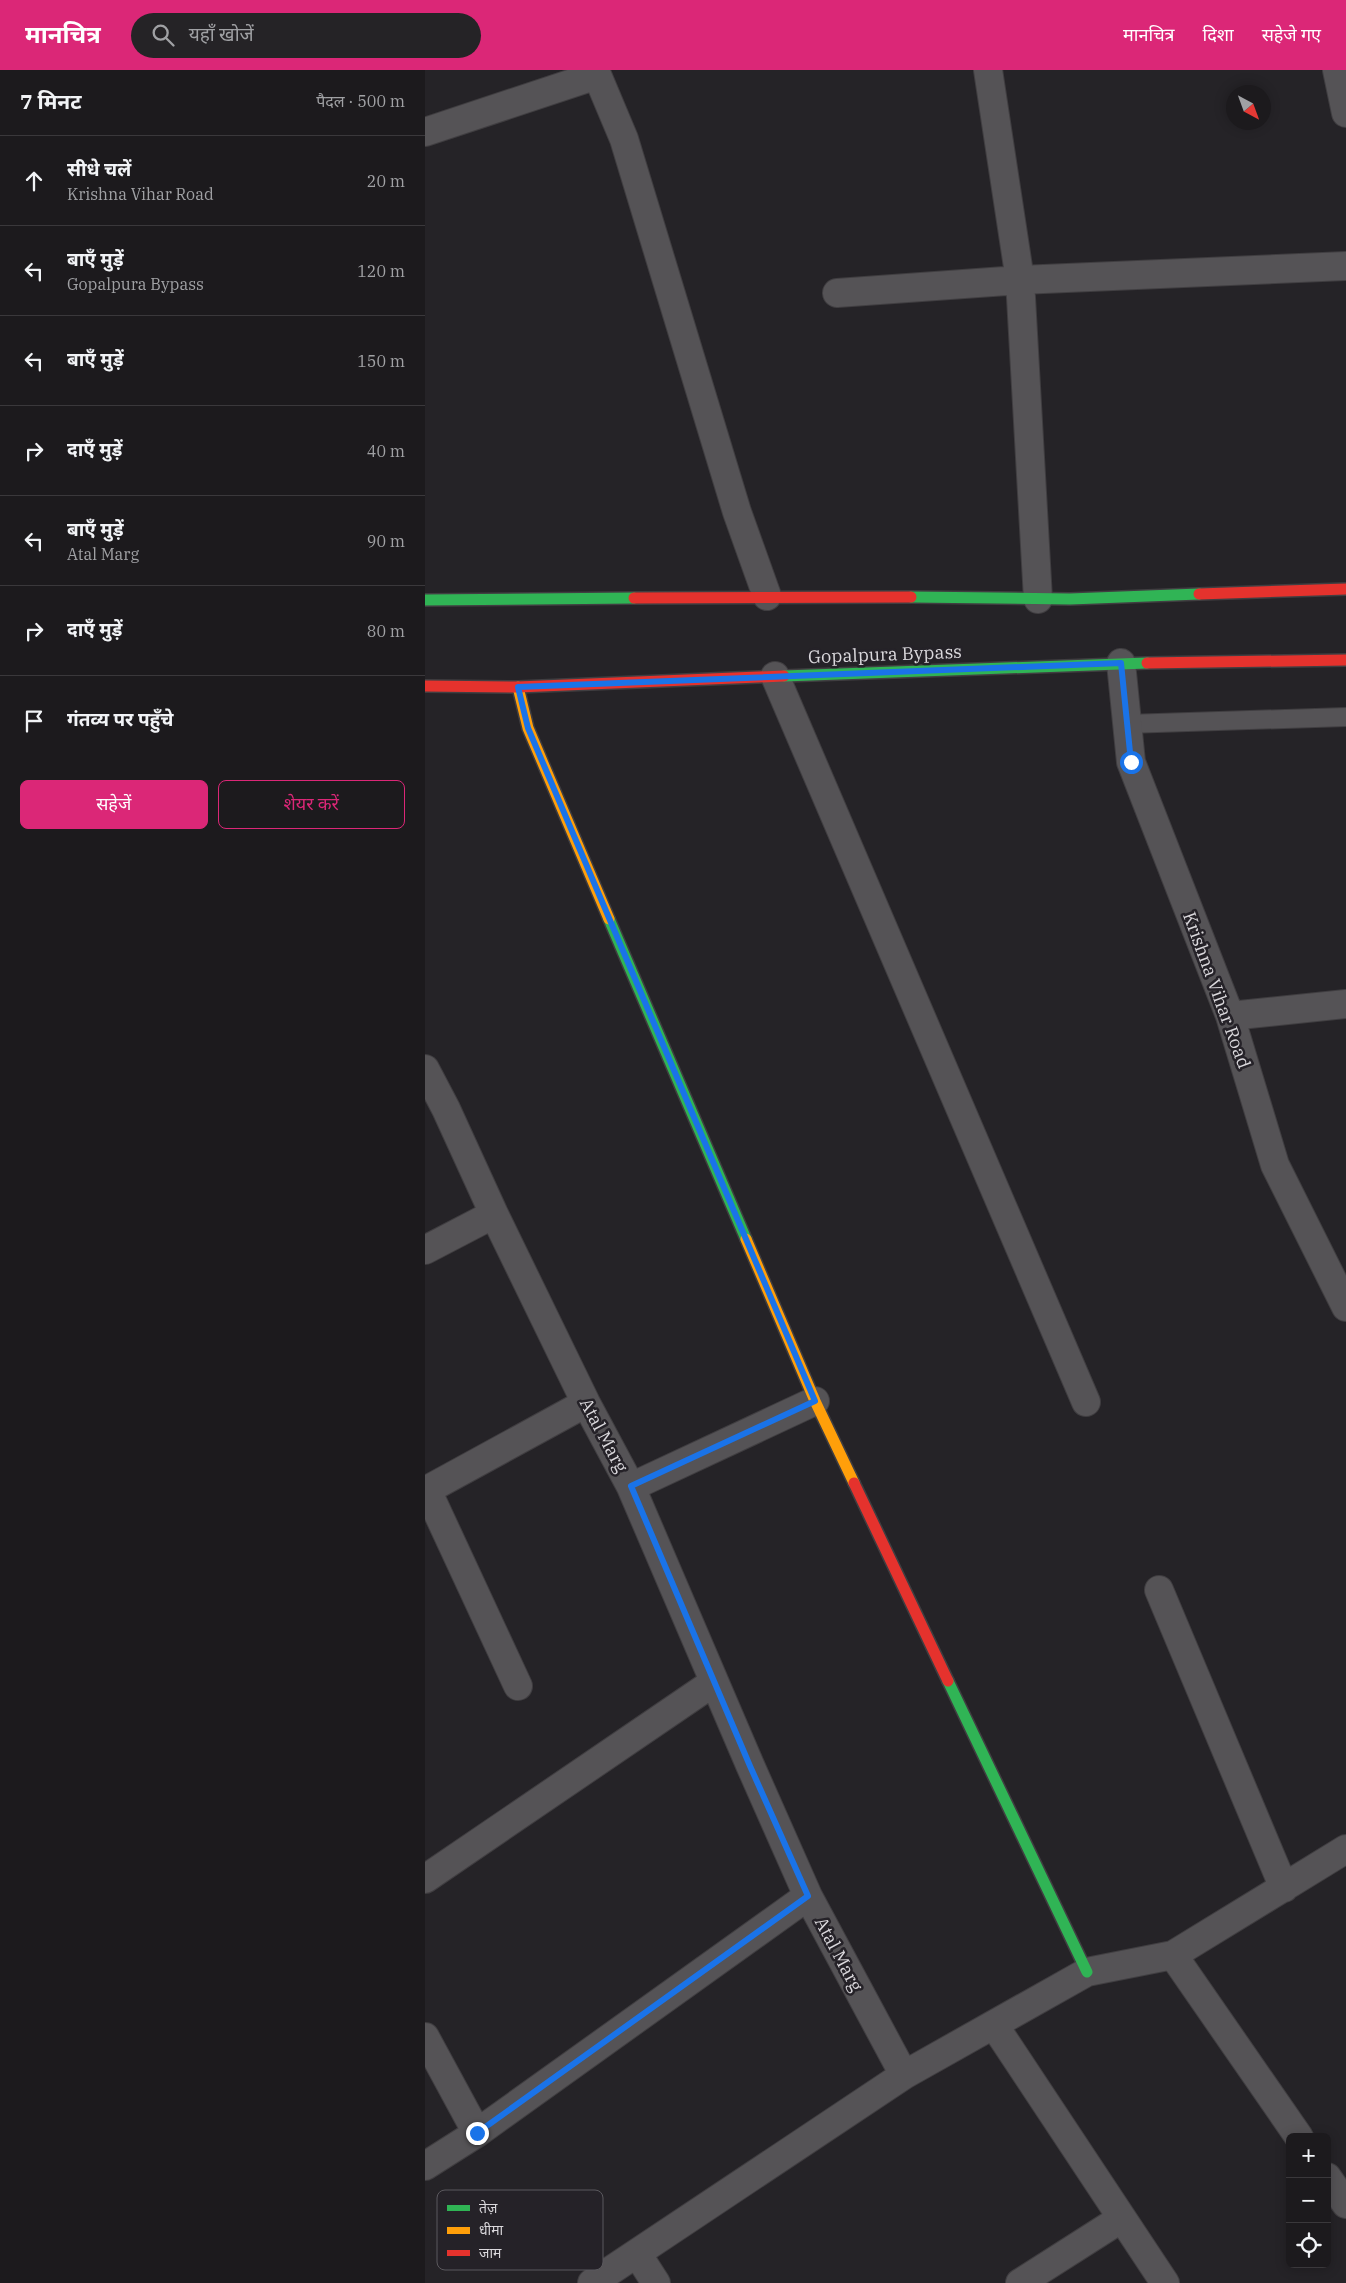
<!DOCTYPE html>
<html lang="hi">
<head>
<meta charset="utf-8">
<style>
  :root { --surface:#1c1a1d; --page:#252326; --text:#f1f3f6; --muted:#a0a1a4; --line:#3a383b; --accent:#db2777 }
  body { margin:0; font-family:"IBM Plex Serif","Noto Sans Devanagari",serif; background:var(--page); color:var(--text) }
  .controls { position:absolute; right:15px; bottom:15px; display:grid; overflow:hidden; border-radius:8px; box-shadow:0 2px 12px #0003 }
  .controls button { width:45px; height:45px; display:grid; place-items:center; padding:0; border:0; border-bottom:1px solid var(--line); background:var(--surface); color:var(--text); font:25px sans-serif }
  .compass { position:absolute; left:801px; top:15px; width:45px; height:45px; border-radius:50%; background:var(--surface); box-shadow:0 2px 12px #0003; rotate:139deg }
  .stop { position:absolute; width:15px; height:15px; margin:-11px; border:4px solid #1a73e8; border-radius:50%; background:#fff }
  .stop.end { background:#1a73e8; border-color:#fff; box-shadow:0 1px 5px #0008 }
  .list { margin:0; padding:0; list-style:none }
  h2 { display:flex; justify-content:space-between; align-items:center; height:65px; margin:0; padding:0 20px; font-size:21px }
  h2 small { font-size:16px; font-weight:400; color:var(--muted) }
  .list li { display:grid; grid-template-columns:32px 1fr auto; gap:15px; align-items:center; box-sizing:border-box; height:90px; padding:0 20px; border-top:1px solid var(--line) }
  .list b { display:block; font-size:19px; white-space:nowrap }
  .list p { margin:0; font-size:16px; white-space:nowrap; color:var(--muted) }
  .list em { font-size:16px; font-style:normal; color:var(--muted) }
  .actions { display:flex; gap:10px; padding:15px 20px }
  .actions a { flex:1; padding:11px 0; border:1px solid var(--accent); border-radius:8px; text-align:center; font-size:18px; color:var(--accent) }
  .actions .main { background:var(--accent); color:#fff }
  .icon { flex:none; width:28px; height:28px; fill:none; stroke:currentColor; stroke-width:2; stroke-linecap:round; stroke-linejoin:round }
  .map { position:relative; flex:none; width:921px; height:2213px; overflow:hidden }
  header { display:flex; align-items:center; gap:30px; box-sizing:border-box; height:70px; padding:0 25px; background:var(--accent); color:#fff }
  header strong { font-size:24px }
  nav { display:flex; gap:28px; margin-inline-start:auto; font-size:18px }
  .search { width:350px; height:45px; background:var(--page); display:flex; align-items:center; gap:12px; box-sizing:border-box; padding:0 18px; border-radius:28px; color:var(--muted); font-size:19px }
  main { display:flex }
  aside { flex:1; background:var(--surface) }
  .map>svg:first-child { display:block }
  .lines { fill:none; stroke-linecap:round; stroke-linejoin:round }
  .lane-casing { stroke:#403e41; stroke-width:20 }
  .street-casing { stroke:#403e41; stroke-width:30 }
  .fast-casing { stroke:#403e41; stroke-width:14 }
  .slow-casing { stroke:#403e41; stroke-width:14 }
  .jam-casing { stroke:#403e41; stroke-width:14 }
  .lane { stroke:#555356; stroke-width:18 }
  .street { stroke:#555356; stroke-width:28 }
  .fast { stroke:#30b455; stroke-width:11 }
  .slow { stroke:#ff9f0a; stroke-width:11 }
  .jam { stroke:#e5322d; stroke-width:11 }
  .route { stroke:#1a73e8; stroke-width:6 }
  .labels { text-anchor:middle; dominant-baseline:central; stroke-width:5; stroke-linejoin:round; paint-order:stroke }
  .street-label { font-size:18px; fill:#dad8dc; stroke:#252228 }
  .key { fill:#252228; stroke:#5b595e; stroke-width:1 }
  .key-label { font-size:14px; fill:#dad8dc }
</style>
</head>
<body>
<header>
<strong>मानचित्र</strong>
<div class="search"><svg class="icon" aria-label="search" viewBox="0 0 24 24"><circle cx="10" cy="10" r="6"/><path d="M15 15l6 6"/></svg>यहाँ खोजें</div>
<nav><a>मानचित्र</a><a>दिशा</a><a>सहेजे गए</a></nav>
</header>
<main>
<aside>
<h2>7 मिनट<small>पैदल · 500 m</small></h2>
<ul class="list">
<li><svg class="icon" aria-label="ahead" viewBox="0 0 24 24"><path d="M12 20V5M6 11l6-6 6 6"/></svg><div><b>सीधे चलें</b><p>Krishna Vihar Road</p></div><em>20 m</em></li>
<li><svg class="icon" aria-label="left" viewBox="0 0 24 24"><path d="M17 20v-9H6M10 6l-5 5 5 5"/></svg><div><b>बाएँ मुड़ें</b><p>Gopalpura Bypass</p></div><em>120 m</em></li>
<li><svg class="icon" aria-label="left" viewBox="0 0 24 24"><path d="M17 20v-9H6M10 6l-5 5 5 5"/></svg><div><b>बाएँ मुड़ें</b></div><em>150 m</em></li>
<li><svg class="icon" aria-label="right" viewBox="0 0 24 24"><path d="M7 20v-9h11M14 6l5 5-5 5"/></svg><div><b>दाएँ मुड़ें</b></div><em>40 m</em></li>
<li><svg class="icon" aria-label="left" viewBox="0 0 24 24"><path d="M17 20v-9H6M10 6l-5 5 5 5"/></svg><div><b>बाएँ मुड़ें</b><p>Atal Marg</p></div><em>90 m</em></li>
<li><svg class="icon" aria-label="right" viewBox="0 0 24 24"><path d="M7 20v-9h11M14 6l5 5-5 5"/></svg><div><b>दाएँ मुड़ें</b></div><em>80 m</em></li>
<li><svg class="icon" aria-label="arrive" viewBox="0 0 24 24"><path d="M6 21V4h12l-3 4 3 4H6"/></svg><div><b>गंतव्य पर पहुँचे</b></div></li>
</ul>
<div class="actions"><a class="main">सहेजें</a><a>शेयर करें</a></div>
</aside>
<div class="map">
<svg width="921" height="2213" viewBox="0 0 921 2213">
  <rect width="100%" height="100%" fill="#252327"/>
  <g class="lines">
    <defs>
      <path id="lane" d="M 702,654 L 921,647"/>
      <path id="street" d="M 170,0 L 199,69 L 312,442 L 342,526
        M 563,0 L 595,210 L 613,529
        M 912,0 L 921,43
        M 0,62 L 172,5
        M 412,223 L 595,210 L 921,196
        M 696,593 L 706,692 L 805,946 L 850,1095 L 921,1237
        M 350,606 L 661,1332
        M 805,946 L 921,934
        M 0,999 L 21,1039 L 69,1144 L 161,1333 L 206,1417 L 325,1695 L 383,1826 L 479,2005
        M 0,1180 L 69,1144
        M 206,1417 L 390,1331
        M 2,1420 L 93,1616
        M 0,1421 L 161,1333
        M 734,1520 L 859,1818
        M 0,1809 L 289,1612
        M 748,1885 L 874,2067
        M 569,1955 L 740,2213
        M 0,1967 L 52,2063
        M 0,2096 L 52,2063 L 383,1826
        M 902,2107 L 921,2134
        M 213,2185 L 231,2213
        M 167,2213 L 479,2005 L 662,1902 L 748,1885 L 921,1779
        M 595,2213 L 697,2148"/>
      <path id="fast" d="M 486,527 L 645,529 L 774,524
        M 0,530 L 209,528
        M 359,606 L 722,593
        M 184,849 L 321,1169
        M 523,1611 L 662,1902"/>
      <path id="slow" d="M 93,617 L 103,658 L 184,849
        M 321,1169 L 390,1331 L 429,1413"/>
      <path id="jam" d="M 774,524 L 921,519
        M 209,528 L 486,527
        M 722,593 L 921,590
        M 0,616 L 93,617 L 359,606
        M 429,1413 L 523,1611"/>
    </defs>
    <use href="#lane" class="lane-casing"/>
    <use href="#street" class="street-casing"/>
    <use href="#fast" class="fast-casing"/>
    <use href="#slow" class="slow-casing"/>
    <use href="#jam" class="jam-casing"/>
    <use href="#lane" class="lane"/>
    <use href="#street" class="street"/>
    <use href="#fast" class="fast"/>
    <use href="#slow" class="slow"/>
    <use href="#jam" class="jam"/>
  </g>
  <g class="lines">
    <path class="route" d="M 52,2063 L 383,1826 L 325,1696 L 206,1416 L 390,1331 L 103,658 L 93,617 L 696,593 L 706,692"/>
  </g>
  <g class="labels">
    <g class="street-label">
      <text transform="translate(460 584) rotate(-2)">Gopalpura Bypass</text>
      <text transform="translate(792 920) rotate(70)">Krishna Vihar Road</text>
      <text transform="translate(179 1365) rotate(62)">Atal Marg</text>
      <text transform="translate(414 1884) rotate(62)">Atal Marg</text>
    </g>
  </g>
  <rect x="12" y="2120" width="166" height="80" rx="8" class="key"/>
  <rect x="22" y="2135" width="23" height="6" fill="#30b455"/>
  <rect x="22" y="2157" width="23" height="7" fill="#ff9f0a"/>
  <rect x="22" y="2180" width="23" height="6" fill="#e5322d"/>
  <g class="key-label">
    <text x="54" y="2143">तेज़</text>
    <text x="54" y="2165">धीमा</text>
    <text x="54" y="2188">जाम</text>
  </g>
</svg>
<div class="controls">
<button>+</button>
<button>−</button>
<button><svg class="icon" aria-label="locate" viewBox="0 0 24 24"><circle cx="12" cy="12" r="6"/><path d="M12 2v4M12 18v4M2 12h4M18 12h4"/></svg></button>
</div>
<svg class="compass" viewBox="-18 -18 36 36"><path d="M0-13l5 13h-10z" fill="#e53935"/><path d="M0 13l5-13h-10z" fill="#a0a1a4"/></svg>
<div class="stop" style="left:706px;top:692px"></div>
<div class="stop end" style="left:52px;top:2063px"></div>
</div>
</main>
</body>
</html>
